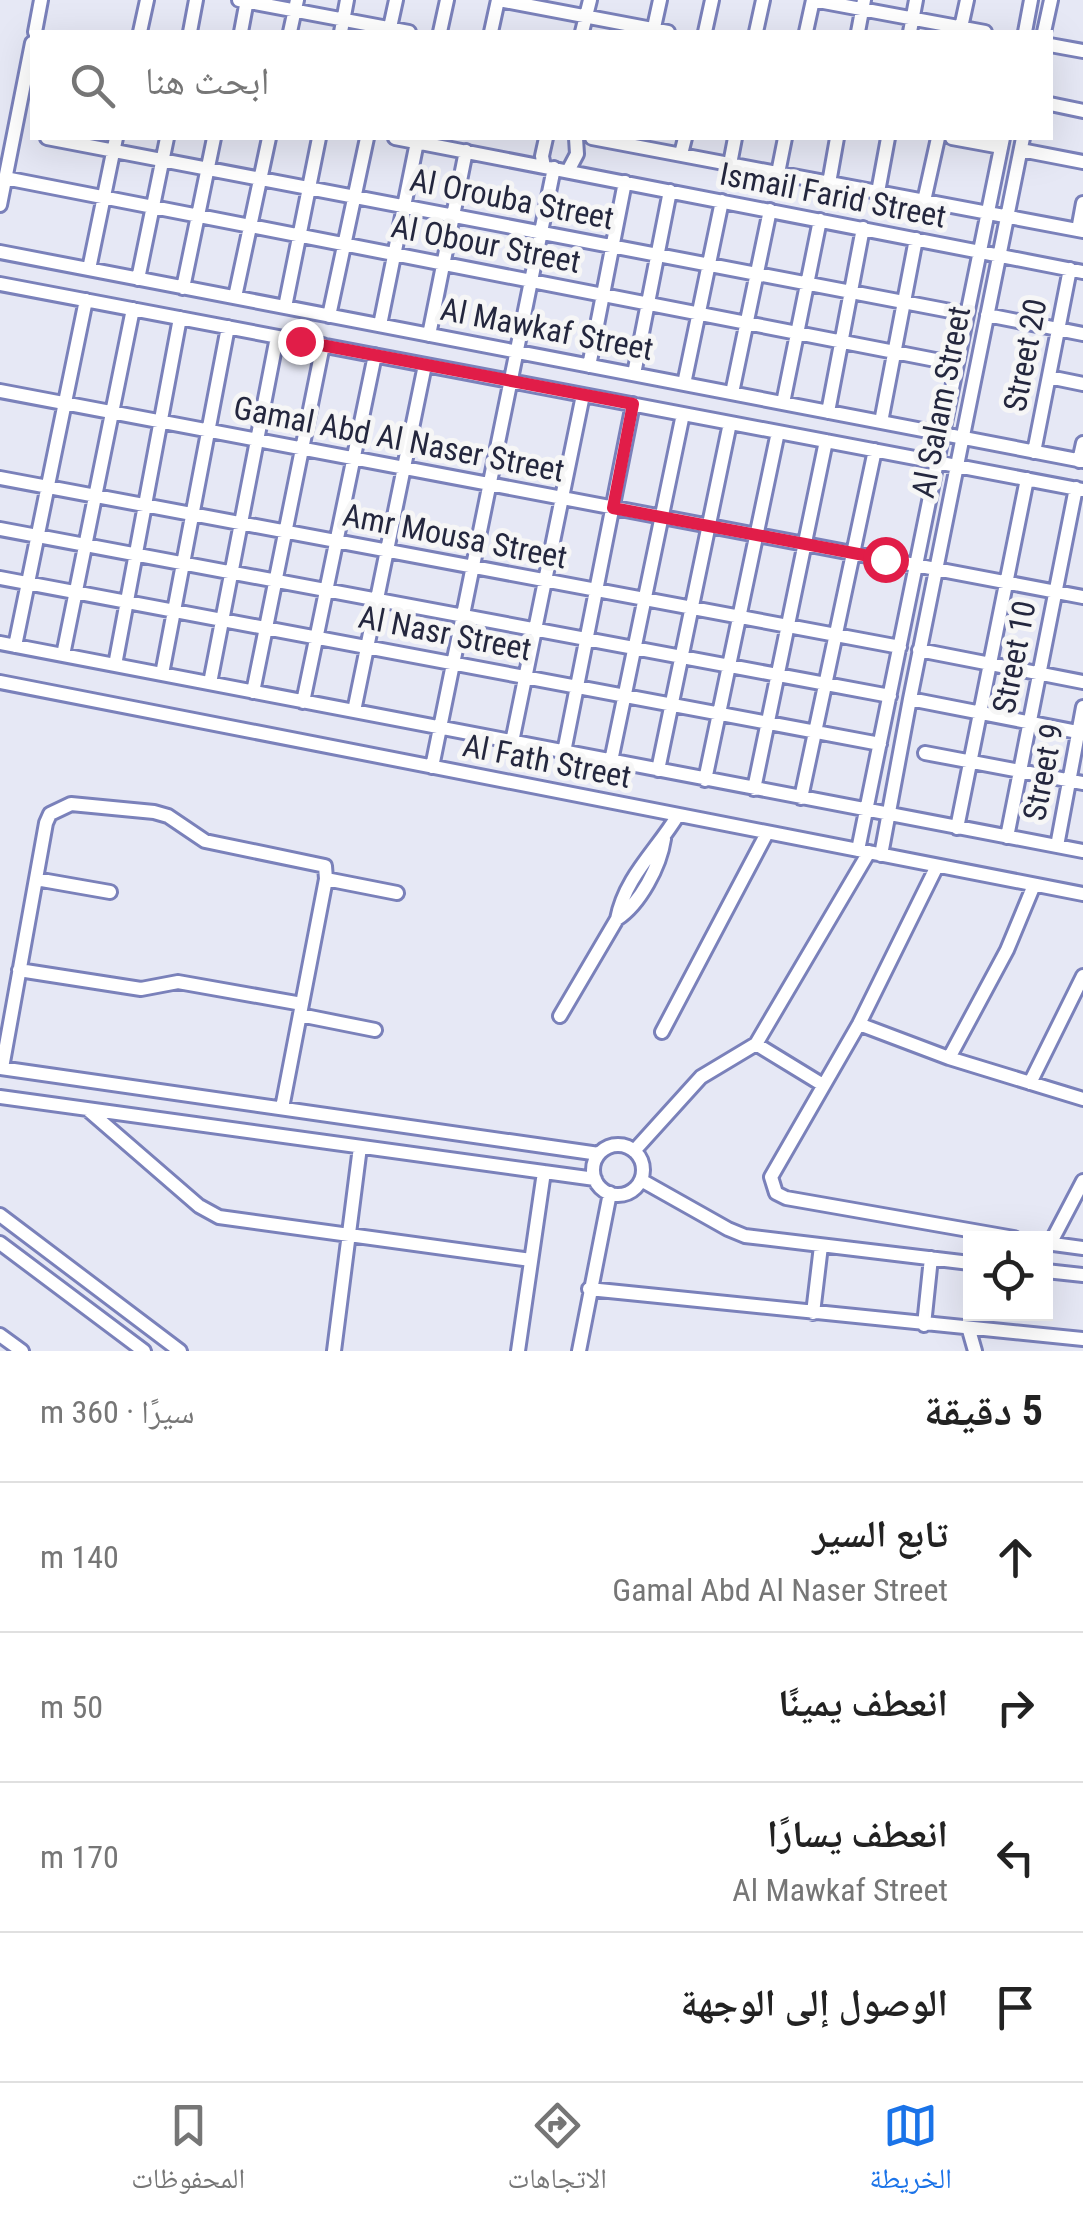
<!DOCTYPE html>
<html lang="ar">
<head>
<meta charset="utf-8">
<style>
  :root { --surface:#fff; --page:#f6f6f6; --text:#222; --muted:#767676; --line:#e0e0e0; --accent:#1a73e8 }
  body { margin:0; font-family:"Roboto Condensed","Noto Naskh Arabic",sans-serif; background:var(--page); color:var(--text); direction:rtl }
  .controls { position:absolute; right:30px; bottom:30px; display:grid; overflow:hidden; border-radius:0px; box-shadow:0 10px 40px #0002 }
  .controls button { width:90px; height:90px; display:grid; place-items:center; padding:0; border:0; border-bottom:2px solid var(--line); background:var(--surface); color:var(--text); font:50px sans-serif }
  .stop { position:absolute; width:30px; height:30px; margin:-22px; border:8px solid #e11d48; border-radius:50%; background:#fff }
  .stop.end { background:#e11d48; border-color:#fff; box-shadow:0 2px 10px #0008 }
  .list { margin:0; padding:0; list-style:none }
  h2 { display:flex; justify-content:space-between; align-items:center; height:130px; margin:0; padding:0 40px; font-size:42px }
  h2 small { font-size:32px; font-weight:400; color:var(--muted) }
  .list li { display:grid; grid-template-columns:65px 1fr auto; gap:30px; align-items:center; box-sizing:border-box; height:150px; padding:0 40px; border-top:2px solid var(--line) }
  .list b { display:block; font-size:38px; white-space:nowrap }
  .list p { margin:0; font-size:32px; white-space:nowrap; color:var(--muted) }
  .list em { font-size:32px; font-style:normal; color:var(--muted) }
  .icon { flex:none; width:55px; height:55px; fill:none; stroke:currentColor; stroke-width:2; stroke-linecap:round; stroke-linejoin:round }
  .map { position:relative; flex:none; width:1083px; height:1351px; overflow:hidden; direction:ltr }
  .search { position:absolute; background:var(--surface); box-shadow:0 10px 40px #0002; left:30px; right:30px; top:30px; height:110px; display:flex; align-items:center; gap:25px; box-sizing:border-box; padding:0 35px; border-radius:0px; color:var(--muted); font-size:38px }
  .sheet { height:730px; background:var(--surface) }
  nav { display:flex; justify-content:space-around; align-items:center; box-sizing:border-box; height:140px; border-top:2px solid var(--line); background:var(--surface); font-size:28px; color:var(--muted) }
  nav a { display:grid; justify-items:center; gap:5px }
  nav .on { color:var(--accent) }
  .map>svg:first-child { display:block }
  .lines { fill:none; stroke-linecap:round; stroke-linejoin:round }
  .street-casing { stroke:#7a81ba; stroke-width:18 }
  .street { stroke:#fff; stroke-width:12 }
  .route { stroke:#e11d48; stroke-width:12 }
  .labels { text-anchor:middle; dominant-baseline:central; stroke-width:10; stroke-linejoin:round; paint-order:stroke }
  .street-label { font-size:32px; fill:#24273e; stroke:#f6f6f6 }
</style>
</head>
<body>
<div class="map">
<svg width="1083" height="1351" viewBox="0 0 1083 1351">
  <rect width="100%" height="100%" fill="#e6e8f5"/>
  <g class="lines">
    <defs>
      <path id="street" d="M 239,0 L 409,32
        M 499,0 L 668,32
        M 813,0 L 985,32
        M 35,32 L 41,0
        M 140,32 L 147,0
        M 190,32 L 196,0
        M 241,32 L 247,0
        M 290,32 L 297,0
        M 341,32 L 347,0
        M 389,32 L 396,0
        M 440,32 L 447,0
        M 491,32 L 498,0
        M 582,32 L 590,0
        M 653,32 L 660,0
        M 705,32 L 712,0
        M 756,32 L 763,0
        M 806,32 L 813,0
        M 858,32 L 864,0
        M 910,32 L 916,0
        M 960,32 L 967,0
        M 1025,32 L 1031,0
        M 1044,32 L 1051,0
        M 1050,45 L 1083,51
        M 1050,104 L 1083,111
        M 47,138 L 966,314
        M 395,138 L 1083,272
        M 592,138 L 1083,231
        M 952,138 L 1001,147
        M 1021,150 L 1083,162
        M 681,154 L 685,138
        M 730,164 L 735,138
        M 544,167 L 542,156 L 546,138
        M 568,171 L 577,154 L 576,138
        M 778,173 L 785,138
        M 5,178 L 956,364
        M 829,183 L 837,138
        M 878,192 L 888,138
        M 924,201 L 938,138
        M 0,205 L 32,43
        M 1078,230 L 1083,203
        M 0,252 L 1083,461
        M 89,269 L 116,138
        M 138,279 L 167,138
        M 0,284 L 1083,490
        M 183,288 L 214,138
        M 235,297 L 269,138
        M 285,307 L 319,138
        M 987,315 L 1083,334
        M 329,316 L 367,138
        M 380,325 L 417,142
        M 429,335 L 466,151
        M 589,366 L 625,182
        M 634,374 L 670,191
        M 1049,377 L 1083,384
        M 684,384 L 722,201
        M 0,391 L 1083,597
        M 732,393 L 770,210
        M 783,403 L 820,220
        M 828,412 L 863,228
        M 881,422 L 916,239
        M 1034,452 L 1070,269
        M 1079,461 L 1083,443
        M 0,478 L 900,647
        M 0,529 L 890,696
        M 0,578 L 880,744
        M 0,643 L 1083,851
        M 15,646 L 86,300
        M 919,650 L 1083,682
        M 63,655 L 133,309
        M 115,665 L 180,318
        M 162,674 L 228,327
        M 0,682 L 1083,894
        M 210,683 L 277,337
        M 253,692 L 323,345
        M 910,699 L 1083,733
        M 303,702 L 375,355
        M 354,711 L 425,365
        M 512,742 L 583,395
        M 564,752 L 633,404
        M 925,753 L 1083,783
        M 611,761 L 683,414
        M 432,767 L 554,168
        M 658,770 L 730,423
        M 705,780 L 778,432
        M 754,789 L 826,441
        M 801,798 L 875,450
        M 957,828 L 1027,479
        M 1007,837 L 1076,488
        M 1057,846 L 1083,707
        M 858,850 L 1003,138
        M 881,855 L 910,699 L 1023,138
        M 937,866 L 859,1024 L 771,1177 L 776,1193 L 786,1198 L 1014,1238
        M 36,879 L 110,892
        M 326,879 L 397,893
        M 617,919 C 640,904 660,866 664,839
        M 19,970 L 141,989 L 178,982 L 302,1004
        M 300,1015 L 375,1030
        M 560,1016 L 617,919 C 625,877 657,850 678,815
        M 859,1024 L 949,1058 L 1083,1099
        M 662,1032 L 767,833
        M 756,1044 L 823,1085
        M 949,1058 L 1007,950 L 1034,885
        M 0,1068 L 599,1154
        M 2,1068 L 46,823 L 50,814 L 71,804 L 154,812 L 168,816 L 205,841 L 325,866 L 326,879 L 282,1108
        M 1030,1083 L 1083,976
        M 0,1097 L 595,1179
        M 87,1109 L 199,1206 L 219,1217 L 531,1260
        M593 1170a25 25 0 1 1 50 0a25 25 0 1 1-50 0Z
        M 634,1151 L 701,1077 L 756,1044 L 869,852
        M 641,1180 L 728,1229 L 745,1236 L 970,1263
        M 0,1215 L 180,1351
        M 0,1243 L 144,1351
        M 1046,1243 L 1083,1248
        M 1050,1244 L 1083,1181
        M 1046,1271 L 1083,1275
        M 589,1289 L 1083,1339
        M 813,1313 L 821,1246
        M 924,1325 L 931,1258
        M 969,1330 L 975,1351
        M 0,1335 L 22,1351
        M 334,1351 L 360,1147
        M 518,1351 L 544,1172
        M 579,1351 L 610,1193"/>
    </defs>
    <use href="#street" class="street-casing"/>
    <use href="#street" class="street"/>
  </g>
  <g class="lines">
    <path class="route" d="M 300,341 L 633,404 L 613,508 L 885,559"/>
  </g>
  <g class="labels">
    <g class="street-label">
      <text transform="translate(833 195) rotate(11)">Ismail Farid Street</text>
      <text transform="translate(512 199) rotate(11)">Al Orouba Street</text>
      <text transform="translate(486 244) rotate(11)">Al Obour Street</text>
      <text transform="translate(547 329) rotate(11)">Al Mawkaf Street</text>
      <text transform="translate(1025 355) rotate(-79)">Street 20</text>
      <text transform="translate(941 402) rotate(-79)">Al Salam Street</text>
      <text transform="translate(399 439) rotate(11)">Gamal Abd Al Naser Street</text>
      <text transform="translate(455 536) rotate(11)">Amr Mousa Street</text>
      <text transform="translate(445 633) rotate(11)">Al Nasr Street</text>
      <text transform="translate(1014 657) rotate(-79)">Street 10</text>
      <text transform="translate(547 761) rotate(11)">Al Fath Street</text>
      <text transform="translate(1043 772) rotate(-79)">Street 9</text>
    </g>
  </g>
</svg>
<div class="controls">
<button><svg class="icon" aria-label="locate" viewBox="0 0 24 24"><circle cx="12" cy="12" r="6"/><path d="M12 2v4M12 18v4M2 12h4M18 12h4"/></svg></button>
</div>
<div class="stop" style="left:885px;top:559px"></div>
<div class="stop end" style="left:300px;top:341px"></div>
<div class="search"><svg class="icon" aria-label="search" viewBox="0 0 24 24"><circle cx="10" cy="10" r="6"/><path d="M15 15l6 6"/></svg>ابحث هنا</div>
</div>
<section class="sheet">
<h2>5 دقيقة<small>سيرًا · 360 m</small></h2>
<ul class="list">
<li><svg class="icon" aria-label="ahead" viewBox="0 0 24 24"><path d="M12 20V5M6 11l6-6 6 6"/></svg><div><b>تابع السير</b><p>Gamal Abd Al Naser Street</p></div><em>140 m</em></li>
<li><svg class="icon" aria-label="right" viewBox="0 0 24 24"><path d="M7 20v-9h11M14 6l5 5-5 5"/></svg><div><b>انعطف يمينًا</b></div><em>50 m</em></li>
<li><svg class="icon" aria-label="left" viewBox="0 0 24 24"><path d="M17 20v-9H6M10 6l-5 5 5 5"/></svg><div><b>انعطف يسارًا</b><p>Al Mawkaf Street</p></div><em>170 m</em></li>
<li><svg class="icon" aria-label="arrive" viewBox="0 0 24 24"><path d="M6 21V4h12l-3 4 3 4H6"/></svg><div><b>الوصول إلى الوجهة</b></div></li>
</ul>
</section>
<nav>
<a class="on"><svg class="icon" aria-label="map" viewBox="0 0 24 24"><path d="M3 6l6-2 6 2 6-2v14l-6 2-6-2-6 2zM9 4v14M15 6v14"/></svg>الخريطة</a>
<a><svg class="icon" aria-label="directions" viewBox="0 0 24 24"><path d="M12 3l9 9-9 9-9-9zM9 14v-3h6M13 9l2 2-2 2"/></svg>الاتجاهات</a>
<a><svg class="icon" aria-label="saved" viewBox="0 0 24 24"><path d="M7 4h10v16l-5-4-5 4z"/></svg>المحفوظات</a>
</nav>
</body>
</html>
